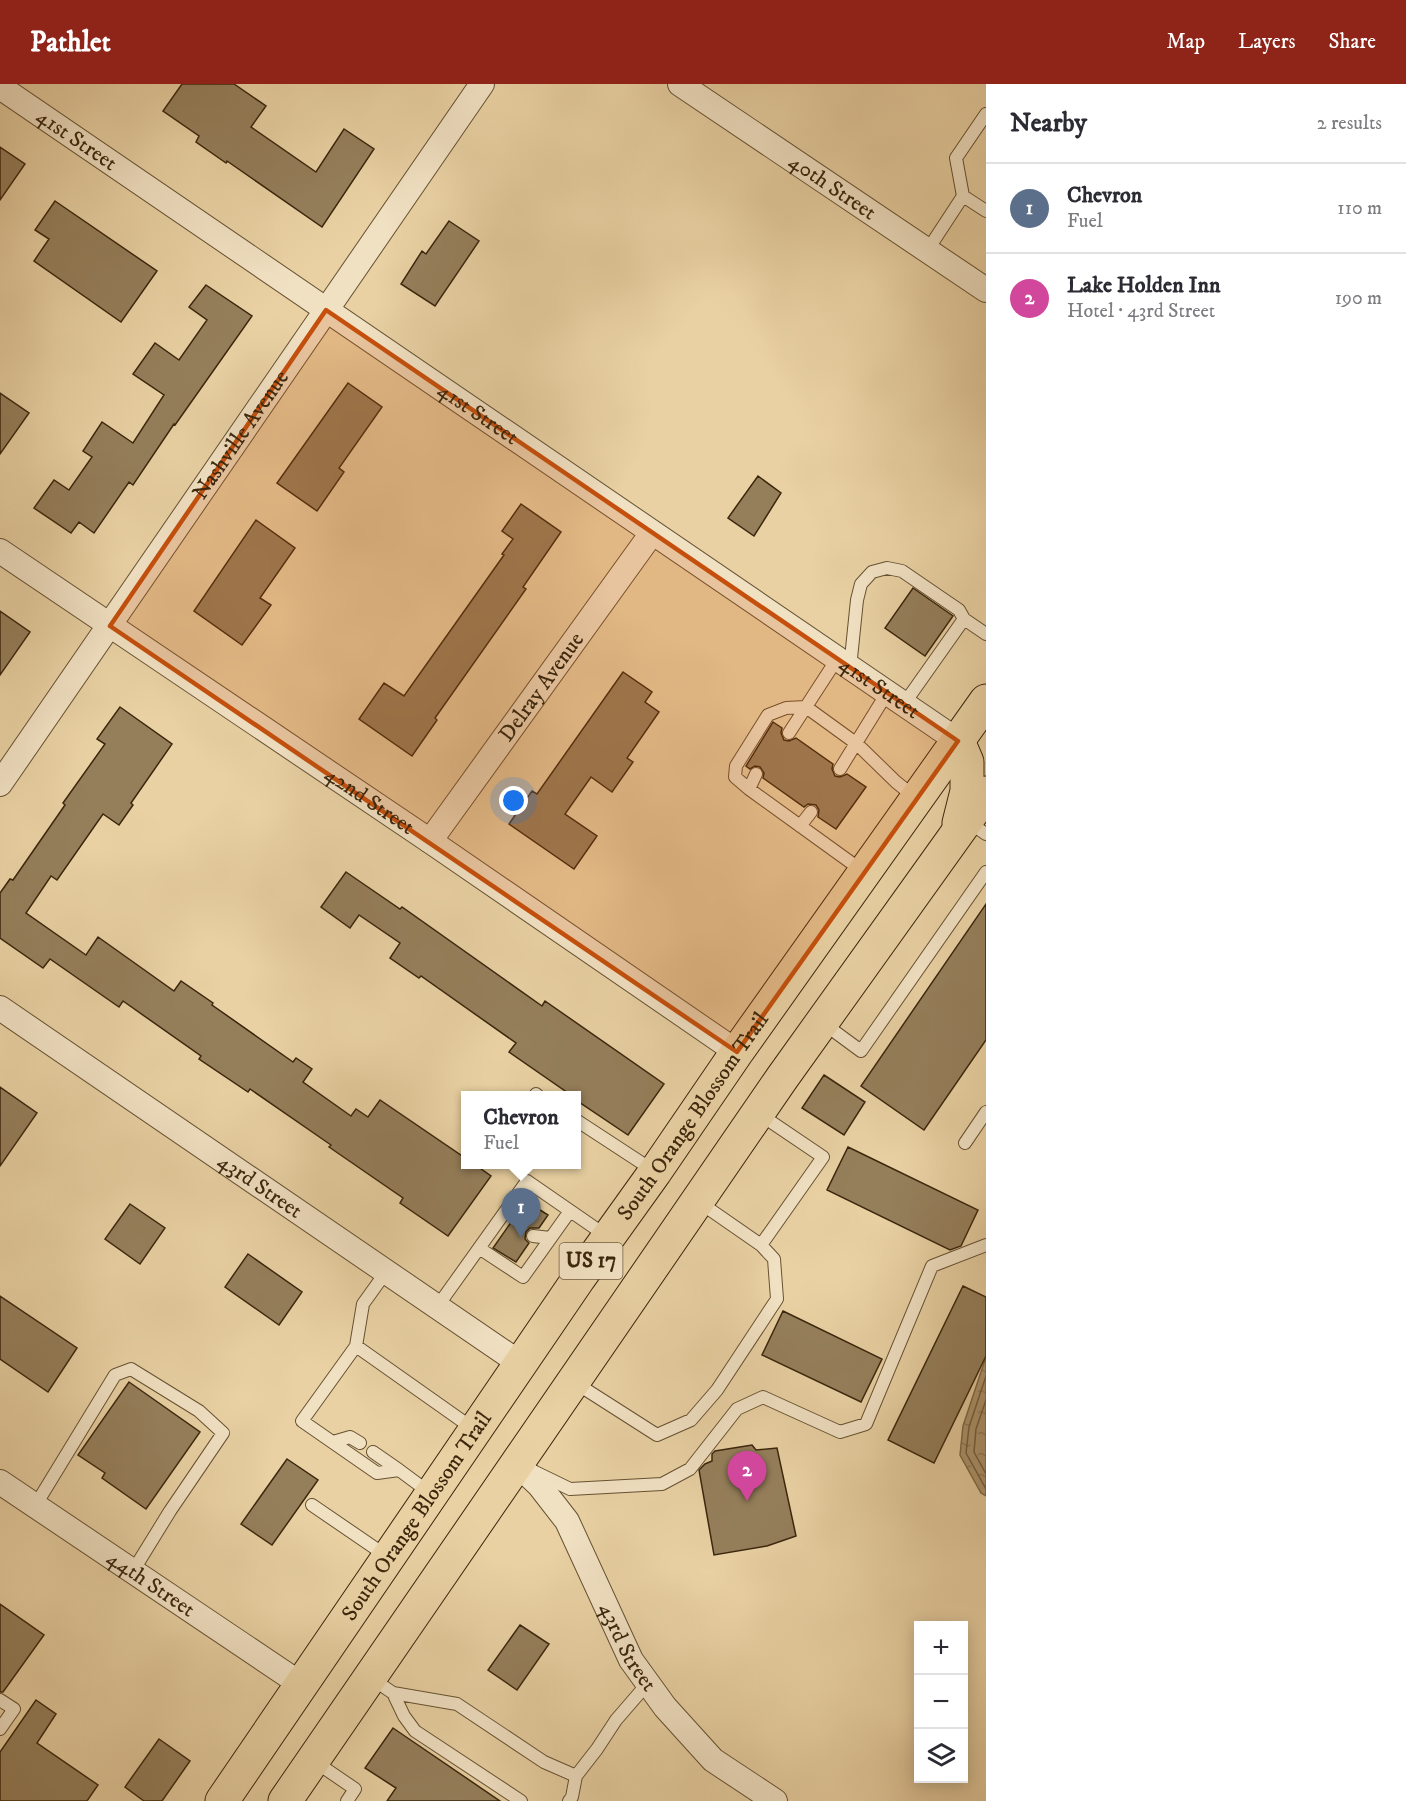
<!DOCTYPE html>
<html lang="en">
<head>
<meta charset="utf-8">
<style>
  :root { --surface:#fff; --page:#f7f7f7; --text:#2b2b33; --muted:#7c7c81; --line:#e1e1e2; --accent:#8f2418 }
  body { margin:0; font-family:"IM FELL DW Pica",serif; background:var(--page); color:var(--text) }
  .controls { position:absolute; right:18px; bottom:18px; display:grid; overflow:hidden; border-radius:0px; box-shadow:0 3px 15px #0003 }
  .controls button { width:54px; height:54px; display:grid; place-items:center; padding:0; border:0; border-bottom:2px solid var(--line); background:var(--surface); color:var(--text); font:30px sans-serif }
  .you { position:absolute; left:514px; top:717px; width:21px; height:21px; margin:-15px; border:4px solid #fff; border-radius:50%; background:#1a73e8; box-shadow:0 0 0 9px #1a73e833 }
  .badge { display:grid; place-items:center; width:39px; height:39px; border-radius:50%; background:var(--accent); color:#fff; font-size:20px; font-weight:700 }
  .pin { position:absolute; translate:-50% -50px; filter:drop-shadow(0 2px 3px #0008) }
  .pin::after { content:''; position:absolute; top:32px; width:21px; height:18px; background:inherit; clip-path:polygon(0 0,100% 0,50% 100%) }
  .popup { position:absolute; left:461px; top:1007px; width:120px; height:78px; box-sizing:border-box; display:grid; place-content:center; border-radius:0px; background:var(--surface); filter:drop-shadow(0 2px 4px #0005); font-size:20px; white-space:nowrap; color:var(--muted) }
  .popup b { font-size:22px; color:var(--text) }
  .popup::after { content:''; position:absolute; left:50%; top:100%; margin-left:-12px; border:12px solid transparent; border-top-color:var(--surface) }
  .list { margin:0; padding:0; list-style:none }
  h2 { display:flex; justify-content:space-between; align-items:center; height:78px; margin:0; padding:0 24px; font-size:26px }
  h2 small { font-size:20px; font-weight:400; color:var(--muted) }
  .list li { display:grid; grid-template-columns:39px 1fr auto; gap:18px; align-items:center; box-sizing:border-box; height:90px; padding:0 24px; border-top:2px solid var(--line) }
  .list b { display:block; font-size:22px; white-space:nowrap }
  .list p { margin:0; font-size:20px; white-space:nowrap; color:var(--muted) }
  .list em { font-size:20px; font-style:normal; color:var(--muted) }
  .icon { flex:none; width:33px; height:33px; fill:none; stroke:currentColor; stroke-width:2; stroke-linecap:round; stroke-linejoin:round }
  .map { position:relative; flex:none; width:986px; height:1717px; overflow:hidden }
  header { display:flex; align-items:center; gap:36px; box-sizing:border-box; height:84px; padding:0 30px; background:var(--accent); color:#fff }
  header strong { font-size:28px }
  nav { display:flex; gap:33px; margin-inline-start:auto; font-size:21px }
  main { display:flex }
  aside { flex:1; background:var(--surface) }
  .map>svg:first-child { display:block }
  .water { fill:url(#water-ripples); stroke:#806a48; stroke-width:1.5 }
  .lines { fill:none; stroke-linecap:round; stroke-linejoin:round }
  .shore { stroke:#745e3e; stroke-width:1.5 }
  .building { fill:#957f5b; stroke:#3b260d; stroke-width:1.5 }
  .service-casing { stroke:#665132; stroke-width:14 }
  .minor-casing { stroke:#665132; stroke-width:26 }
  .primary-casing { stroke:#3b260d; stroke-width:35 }
  .service { stroke:#f1e1c3; stroke-width:12 }
  .minor { stroke:#f1e1c3; stroke-width:24 }
  .primary { stroke:#e9d1a3; stroke-width:33 }
  .marked { fill:#c54f0c; fill-opacity:0.2; stroke:#c54f0c; stroke-width:4.5; stroke-linejoin:round }
  .labels { text-anchor:middle; dominant-baseline:central; stroke-width:6; stroke-linejoin:round; paint-order:stroke }
  .shield { fill:#f1e1c3; stroke:#725e44; stroke-width:1.5 }
  .shield-label { font-size:21px; font-weight:bold; fill:#3b260d }
  .street-label { font-size:22px; fill:#3b260d; stroke:#f1e1c3 }
</style>
</head>
<body>
<header>
<strong>Pathlet</strong>
<nav><a>Map</a><a>Layers</a><a>Share</a></nav>
</header>
<main>
<div class="map">
<svg width="986" height="1717" viewBox="0 0 986 1717">
  <defs>
    <pattern id="water-ripples" width="26" height="14" patternUnits="userSpaceOnUse" patternTransform="scale(1.5)"><rect width="26" height="14" fill="#ae9770"/><path d="M2 4q2-2 4 0t4 0M15 11q2-2 4 0t4 0" fill="none" stroke="#8f7b5a"/></pattern>
  </defs>
  <rect width="100%" height="100%" fill="#e9d1a3"/>
  <filter id="stains"><feTurbulence type="fractalNoise" baseFrequency=".00333" numOctaves="4"/><feColorMatrix values="0 0 0 0 .2 0 0 0 0 .09 0 0 0 0 .02 0 0 0 .5 -.17"/></filter>
  <radialGradient id="worn" r=".72"><stop offset=".6" stop-color="#630" stop-opacity="0"/><stop offset="1" stop-color="#630" stop-opacity=".3"/></radialGradient>
  <path class="water" d="M 986,1273 L 986,1412 L 981,1409 L 960,1371 L 963,1342 Z"/>
  <g class="lines">
    <path class="shore" d="M 986,1292 L 969,1343 L 966,1369 L 986,1405
      M 986,1316 L 976,1345 L 974,1368 L 986,1390"/>
  </g>
  <path class="building" d="M 182,0 L 234,0 L 266,22 L 251,43 L 316,88 L 344,45 L 374,65 L 322,143 L 227,77 L 226,79 L 196,58 L 199,52 L 163,27 Z
    M 0,63 L 25,80 L 0,116 Z
    M 55,117 L 157,187 L 121,238 L 34,177 L 49,155 L 35,146 Z
    M 449,137 L 479,157 L 435,222 L 401,200 L 422,167 L 426,170 Z
    M 206,201 L 252,232 L 175,341 L 174,340 L 133,401 L 129,398 L 94,449 L 79,438 L 71,449 L 34,424 L 54,396 L 69,406 L 92,373 L 83,367 L 102,338 L 133,359 L 164,311 L 133,290 L 155,259 L 179,276 L 207,236 L 189,223 Z
    M 348,299 L 382,323 L 339,384 L 344,388 L 317,427 L 277,399 Z
    M 0,309 L 29,329 L 0,370 Z
    M 758,392 L 781,409 L 754,452 L 728,434 Z
    M 521,420 L 561,448 L 523,503 L 526,505 L 435,634 L 437,636 L 412,672 L 359,635 L 384,599 L 404,612 L 504,471 L 502,470 L 513,455 L 502,447 Z
    M 256,436 L 295,464 L 260,514 L 271,521 L 242,561 L 194,527 Z
    M 913,504 L 953,532 L 925,572 L 885,544 Z
    M 0,527 L 30,548 L 0,591 Z
    M 623,588 L 652,608 L 645,618 L 659,628 L 627,674 L 633,678 L 612,708 L 591,693 L 565,730 L 597,752 L 574,785 L 509,740 L 532,707 L 537,710 Z
    M 120,623 L 172,660 L 131,719 L 133,721 L 119,741 L 103,730 L 57,796 L 51,792 L 26,829 L 86,871 L 98,853 L 174,907 L 181,897 L 213,919 L 212,921 L 293,978 L 296,974 L 312,985 L 303,998 L 351,1032 L 356,1025 L 368,1033 L 380,1016 L 465,1074 L 465,1080 L 474,1080 L 491,1092 L 448,1152 L 400,1119 L 403,1114 L 329,1063 L 331,1061 L 250,1005 L 248,1008 L 199,975 L 201,972 L 123,917 L 119,923 L 50,875 L 43,884 L 0,854 L 0,809 L 10,795 L 13,796 L 65,721 L 63,719 L 105,660 L 97,655 Z
    M 773,638 L 782,644 L 781,649 L 784,656 L 789,657 L 796,654 L 833,680 L 832,685 L 835,692 L 840,693 L 847,690 L 866,703 L 836,745 L 818,733 L 819,726 L 816,721 L 808,720 L 804,723 L 763,694 L 764,689 L 760,683 L 755,682 L 750,685 L 746,682 Z
    M 346,788 L 400,825 L 402,823 L 542,922 L 545,917 L 664,1000 L 628,1051 L 576,1016 L 576,1011 L 571,1011 L 509,968 L 516,959 L 421,892 L 419,894 L 390,874 L 400,859 L 359,831 L 350,844 L 321,823 Z
    M 986,820 L 986,956 L 924,1046 L 861,1002 Z
    M 824,991 L 865,1018 L 844,1051 L 802,1024 Z
    M 0,1003 L 37,1029 L 0,1082 Z
    M 848,1063 L 978,1126 L 961,1162 L 950,1166 L 827,1106 Z
    M 526,1117 L 548,1131 L 539,1144 L 530,1144 L 526,1148 L 525,1155 L 529,1159 L 516,1178 L 493,1164 Z
    M 130,1120 L 165,1144 L 140,1180 L 105,1155 Z
    M 248,1170 L 302,1208 L 279,1241 L 225,1203 Z
    M 963,1202 L 986,1213 L 986,1272 L 934,1379 L 888,1356 Z
    M 0,1212 L 77,1264 L 48,1308 L 0,1275 Z
    M 783,1227 L 882,1275 L 861,1318 L 762,1271 Z
    M 129,1298 L 200,1348 L 146,1425 L 102,1394 L 105,1389 L 78,1371 Z
    M 752,1361 L 756,1366 L 777,1364 L 796,1452 L 767,1462 L 714,1471 L 699,1386 L 705,1380 L 712,1377 L 712,1370 L 715,1367 Z
    M 287,1375 L 318,1396 L 272,1461 L 241,1440 Z
    M 0,1520 L 44,1551 L 3,1608 L 0,1608 Z
    M 520,1541 L 549,1560 L 517,1606 L 488,1586 Z
    M 36,1616 L 56,1630 L 37,1659 L 98,1701 L 87,1717 L 0,1717 L 0,1668 Z
    M 393,1644 L 500,1717 L 387,1717 L 396,1704 L 365,1684 Z
    M 159,1655 L 190,1677 L 162,1717 L 144,1717 L 125,1703 Z"/>
  <g class="lines">
    <defs>
      <path id="service" d="M 963,112 L 986,127
        M 927,167 L 963,112 L 956,74 L 986,30
        M 850,584 L 857,516 L 861,500 L 872,488 L 887,484 L 902,487 L 959,526 L 964,535 L 986,550
        M 904,620 L 964,535
        M 789,649 L 837,575
        M 840,685 L 887,609
        M 756,690 L 749,705 L 864,788
        M 749,705 L 735,693 L 736,682 L 768,631 L 786,624 L 806,623 L 857,660 L 896,698 L 916,714
        M 967,737 L 986,750
        M 800,742 L 811,728
        M 823,939 L 861,967 L 986,788
        M 536,1010 L 538,1012
        M 576,1036 L 654,1087
        M 965,1059 L 986,1028
        M 699,1118 L 761,1161 L 823,1073 L 758,1029
        M 533,1152 L 550,1154
        M 479,1164 L 523,1193 L 570,1127
        M 386,1188 L 363,1220 L 356,1262 L 302,1337 L 377,1389 L 399,1386 L 430,1409
        M 437,1223 L 527,1097 L 608,1153
        M 356,1262 L 475,1346
        M 574,1298 L 657,1351 L 691,1336 L 717,1306 L 777,1215 L 774,1175 L 761,1161
        M 333,1358 L 350,1353 L 360,1359
        M 373,1368 L 399,1386
        M 535,1388 L 570,1405 L 662,1400 L 690,1385 L 737,1325 L 763,1313 L 840,1348 L 866,1340 L 932,1182 L 986,1161
        M 312,1421 L 388,1473
        M 35,1422 L 115,1291 L 131,1285 L 199,1327 L 223,1349 L 170,1427 L 133,1487
        M 371,1594 L 393,1609 L 457,1620 L 544,1678 L 576,1692 L 572,1713 L 569,1717
        M 393,1609 L 404,1632 L 415,1647 L 521,1717
        M 0,1616 L 14,1625 L 0,1645
        M 314,1677 L 355,1705 L 347,1717
        M 576,1692 L 597,1665 L 616,1636 L 648,1599"/>
      <g id="minor">
        <path id="s1" d="M 680,0 L 986,206"/>
        <path id="s2" d="M 0,3 L 958,657"/>
        <path id="s3" d="M 0,467 L 430,757 L 737,968"/>
        <path id="s4" d="M 0,700 L 482,0"/>
        <path id="s5" d="M 430,757 L 652,449"/>
        <path id="s6" d="M 0,924 L 521,1280"/>
        <path id="s7" d="M 517,1380 L 539,1401 L 567,1437 L 631,1576 L 665,1623 L 713,1676 L 775,1717"/>
        <path id="s8" d="M 0,1398 L 302,1601"/>
      </g>
      <g id="primary">
        <path d="M 958,657 L 967,678 L 967,707 L 959,739"/>
        <path id="s9" d="M 222,1717 L 579,1194 L 655,1088 L 737,968 L 986,617"/>
        <path d="M 285,1717 L 782,994 L 986,709"/>
      </g>
    </defs>
    <use href="#service" class="service-casing"/>
    <use href="#minor" class="minor-casing"/>
    <use href="#primary" class="primary-casing"/>
    <use href="#service" class="service"/>
    <use href="#minor" class="minor"/>
    <use href="#primary" class="primary"/>
  </g>
  <path class="marked" d="M 326,226 L 958,657 L 737,968 L 110,542 Z"/>
  <g class="labels">
    <rect class="shield" x="559.5" y="1159" width="63" height="36" rx="4.5"/>
    <g class="shield-label">
      <text x="591" y="1177">US 17</text>
    </g>
    <g class="street-label">
      <text stroke="none"><textPath href="#s2" startOffset="93">41st Street</textPath></text>
      <text stroke="none"><textPath href="#s1" startOffset="184">40th Street</textPath></text>
      <text stroke="none"><textPath href="#s2" startOffset="579">41st Street</textPath></text>
      <text stroke="none"><textPath href="#s4" startOffset="424">Nashville Avenue</textPath></text>
      <text stroke="none"><textPath href="#s5" startOffset="190">Delray Avenue</textPath></text>
      <text stroke="none"><textPath href="#s2" startOffset="1065">41st Street</textPath></text>
      <text stroke="none"><textPath href="#s3" startOffset="446">42nd Street</textPath></text>
      <text stroke="none"><textPath href="#s9" startOffset="831">South Orange Blossom Trail</textPath></text>
      <text stroke="none"><textPath href="#s6" startOffset="315">43rd Street</textPath></text>
      <text stroke="none"><textPath href="#s9" startOffset="345">South Orange Blossom Trail</textPath></text>
      <text stroke="none"><textPath href="#s8" startOffset="182">44th Street</textPath></text>
      <text stroke="none"><textPath href="#s7" startOffset="216">43rd Street</textPath></text>
    </g>
  </g>
  <rect width="100%" height="100%" filter="url(#stains)"/>
  <rect width="100%" height="100%" fill="url(#worn)"/>
</svg>
<div class="controls">
<button>+</button>
<button>−</button>
<button><svg class="icon" aria-label="layers" viewBox="0 0 24 24"><path d="M12 4l9 5-9 5-9-5zM3 14l9 5 9-5"/></svg></button>
</div>
<div class="you"></div>
<div class="pin badge" style="left:521px;top:1154px;background:#5c6f8a">1</div>
<div class="popup"><b>Chevron</b>Fuel</div>
<div class="pin badge" style="left:747px;top:1417px;background:#d1479c">2</div>
</div>
<aside>
<h2>Nearby<small>2 results</small></h2>
<ul class="list">
<li><span class="badge" style="background:#5c6f8a">1</span><div><b>Chevron</b><p>Fuel</p></div><em>110 m</em></li>
<li><span class="badge" style="background:#d1479c">2</span><div><b>Lake Holden Inn</b><p>Hotel · 43rd Street</p></div><em>190 m</em></li>
</ul>
</aside>
</main>
</body>
</html>
